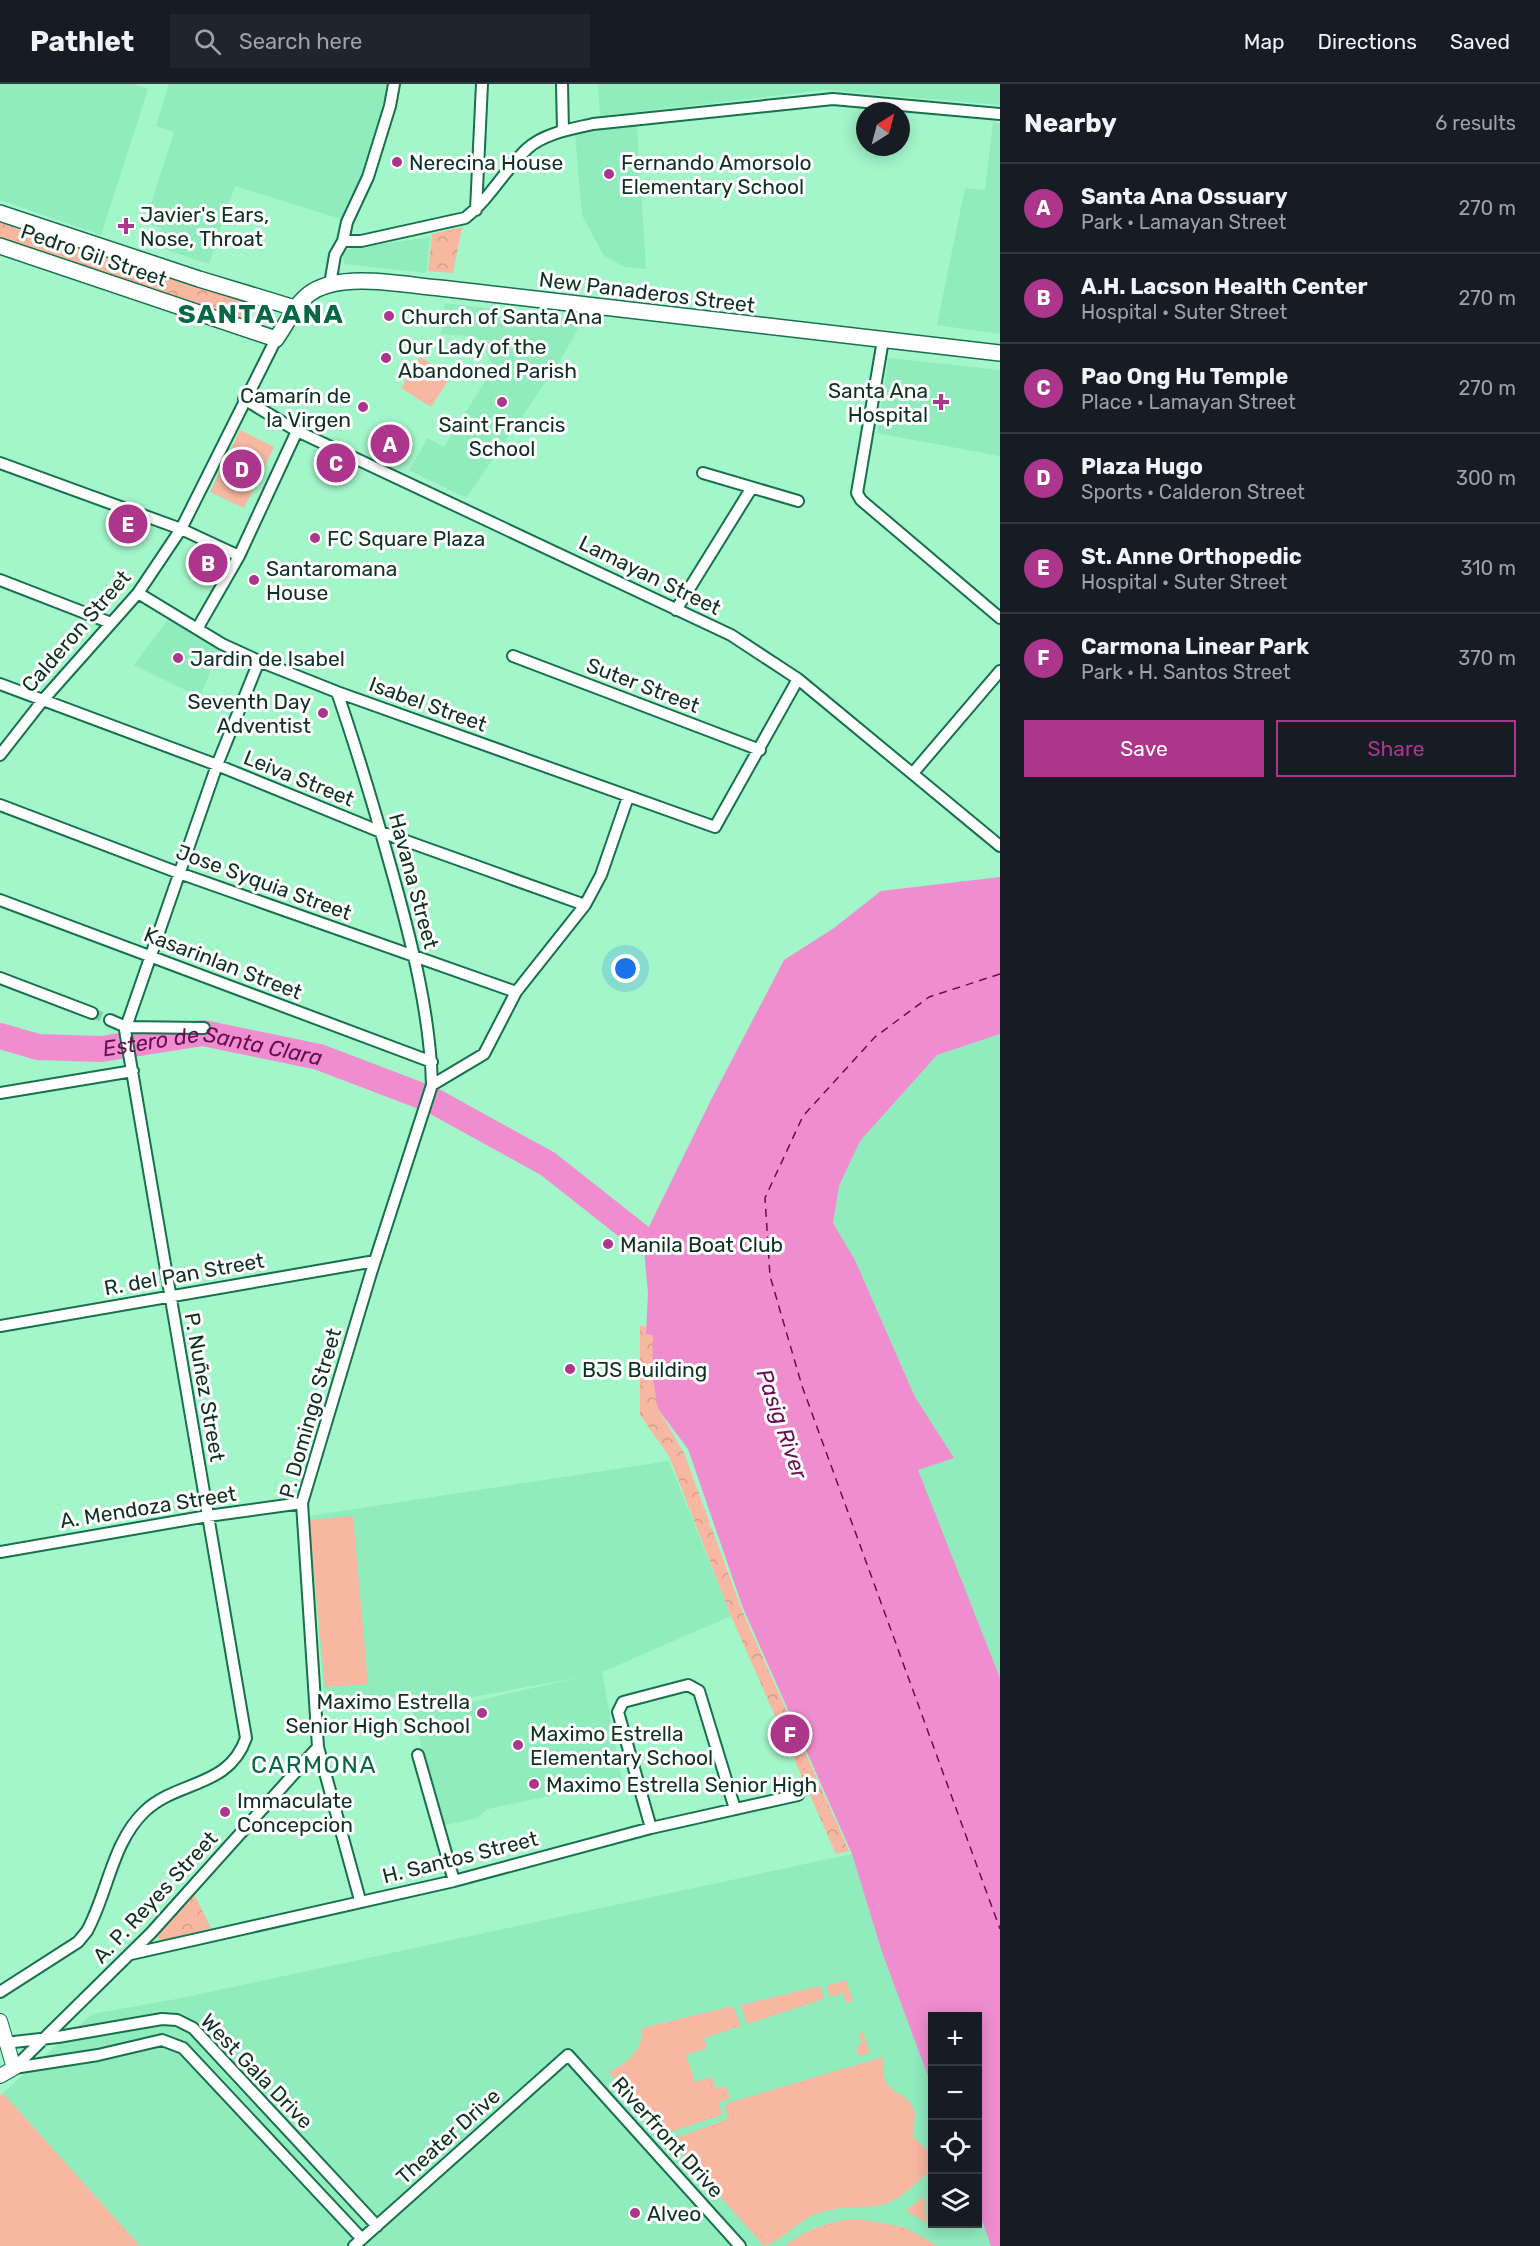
<!DOCTYPE html>
<html lang="en">
<head>
<meta charset="utf-8">
<style>
  :root { --surface:#171b24; --page:#20242c; --text:#f1f3f6; --muted:#9ea1a6; --line:#363941; --accent:#ad368d }
  body { margin:0; font-family:Rubik,sans-serif; background:var(--page); color:var(--text) }
  .controls { position:absolute; right:18px; bottom:18px; display:grid; overflow:hidden; border-radius:0px; box-shadow:0 3px 15px #0003 }
  .controls button { width:54px; height:54px; display:grid; place-items:center; padding:0; border:0; border-bottom:2px solid var(--line); background:var(--surface); color:var(--text); font:30px sans-serif }
  .compass { position:absolute; left:856px; top:18px; width:54px; height:54px; border-radius:50%; background:var(--surface); box-shadow:0 3px 15px #0003; rotate:36deg }
  .you { position:absolute; left:626px; top:885px; width:21px; height:21px; margin:-15px; border:4px solid #fff; border-radius:50%; background:#1a73e8; box-shadow:0 0 0 9px #1a73e833 }
  .badge { display:grid; place-items:center; width:39px; height:39px; border-radius:50%; background:var(--accent); color:#fff; font-size:20px; font-weight:700 }
  .pin { position:absolute; translate:-50% -50%; border:3px solid #fff; box-shadow:0 2px 6px #0006 }
  .list { margin:0; padding:0; list-style:none }
  h2 { display:flex; justify-content:space-between; align-items:center; height:78px; margin:0; padding:0 24px; font-size:26px }
  h2 small { font-size:20px; font-weight:400; color:var(--muted) }
  .list li { display:grid; grid-template-columns:39px 1fr auto; gap:18px; align-items:center; box-sizing:border-box; height:90px; padding:0 24px; border-top:2px solid var(--line) }
  .list b { display:block; font-size:22px; white-space:nowrap }
  .list p { margin:0; font-size:20px; white-space:nowrap; color:var(--muted) }
  .list em { font-size:20px; font-style:normal; color:var(--muted) }
  .actions { display:flex; gap:12px; padding:18px 24px }
  .actions a { flex:1; padding:14px 0; border:2px solid var(--accent); border-radius:0px; text-align:center; font-size:21px; color:var(--accent) }
  .actions .main { background:var(--accent); color:#fff }
  .icon { flex:none; width:33px; height:33px; fill:none; stroke:currentColor; stroke-width:2; stroke-linecap:round; stroke-linejoin:round }
  .map { position:relative; flex:none; width:1000px; height:2162px; overflow:hidden }
  header { display:flex; align-items:center; gap:36px; box-sizing:border-box; height:84px; padding:0 30px; background:var(--surface); border-bottom:2px solid var(--line) }
  header strong { font-size:28px }
  nav { display:flex; gap:33px; margin-inline-start:auto; font-size:21px }
  .search { width:420px; height:54px; background:var(--page); display:flex; align-items:center; gap:15px; box-sizing:border-box; padding:0 21px; border-radius:0px; color:var(--muted); font-size:22px }
  main { display:flex }
  aside { flex:1; background:var(--surface) }
  .map>svg:first-child { display:block }
  .built { fill:#90ebbd }
  .green { fill:#f7b7a0 }
  .forest { fill:url(#forest-crowns) }
  .water { fill:#ef8dcf }
  .lines { fill:none; stroke-linecap:round; stroke-linejoin:round }
  .river { stroke:#ef8dcf; stroke-width:26 }
  .ferry { stroke:#660e51; stroke-width:1.5; stroke-dasharray:8 6; stroke-linecap:butt }
  .minor-tunnel { stroke:#85cea8; stroke-width:10; stroke-dasharray:10 5; stroke-linecap:butt }
  .minor-casing { stroke:#17714c; stroke-width:14 }
  .tertiary-casing { stroke:#17714c; stroke-width:16 }
  .secondary-casing { stroke:#17714c; stroke-width:18 }
  .minor { stroke:#fff; stroke-width:10 }
  .tertiary { stroke:#fff; stroke-width:14 }
  .secondary { stroke:#fff; stroke-width:15 }
  .poi-dot { fill:#ad368d; stroke:#fff; stroke-width:2 }
  .labels { text-anchor:middle; dominant-baseline:central; stroke-width:6; stroke-linejoin:round; paint-order:stroke }
  .poi-label { font-size:21px; fill:#0e3121; stroke:#fff; text-anchor:start }
  .street-label { font-size:21px; fill:#0e3121; stroke:#fff }
  .water-label { font-size:22px; font-style:italic; fill:#660e51; stroke:#fff }
  .quarter-label { font-size:24px; letter-spacing:1.5px; fill:#066844; stroke:#fff }
  .district-label { font-size:27px; font-weight:bold; letter-spacing:1.5px; fill:#066844; stroke:#fff }
</style>
</head>
<body>
<header>
<strong>Pathlet</strong>
<div class="search"><svg class="icon" aria-label="search" viewBox="0 0 24 24"><circle cx="10" cy="10" r="6"/><path d="M15 15l6 6"/></svg>Search here</div>
<nav><a>Map</a><a>Directions</a><a>Saved</a></nav>
</header>
<main>
<div class="map">
<svg width="1000" height="2162" viewBox="0 0 1000 2162">
  <defs>
    <pattern id="forest-crowns" width="20" height="18" patternUnits="userSpaceOnUse" patternTransform="scale(1.5)"><rect width="20" height="18" fill="#f7b7a0"/><path d="M2 6a3 3 0 1 1 6 0M12 15a3 3 0 1 1 6 0" fill="none" stroke="#d39e8a"/></pattern>
  </defs>
  <rect width="100%" height="100%" fill="#a3f5ca"/>
  <path class="built" d="M 0,0 L 133,0 L 148,5 L 101,151 L 0,116 Z
    M 169,0 L 388,0 L 382,30 L 362,91 L 341,135 L 235,102 L 209,180 L 155,162 L 161,144 L 145,139 L 174,48 L 156,42 Z
    M 598,0 L 1000,0 L 1000,21 L 826,6 L 600,32 Z
    M 993,38 L 1000,39 L 1000,250 L 937,241 L 965,104 L 985,106 Z
    M 637,42 L 646,185 L 625,183 L 604,172 L 582,131 L 575,49 Z
    M 430,153 L 426,189 L 344,180 L 342,166 Z
    M 445,219 L 583,236 L 558,280 L 466,414 L 409,386 L 428,354 L 444,363 L 494,283 L 478,253 L 441,250 Z
    M 889,274 L 1000,286 L 1000,372 L 877,349 Z
    M 169,534 L 219,566 L 200,613 L 134,581 Z
    M 1000,950 L 1000,1594 L 917,1386 L 954,1374 L 915,1313 L 855,1176 L 833,1139 L 839,1102 L 860,1057 L 937,971 Z
    M 669,1377 L 731,1532 L 602,1588 L 622,1696 L 488,1725 L 477,1734 L 441,1742 L 412,1624 L 452,1619 L 455,1622 L 581,1593 L 462,1615 L 324,1611 L 309,1432 Z
    M 852,1770 L 882,1868 L 932,2003 L 933,2140 L 978,2140 L 978,2125 L 991,2162 L 140,2162 L 3,2009 L 92,1930 L 182,1914 Z"/>
  <path class="green" d="M 420,273 L 451,292 L 431,323 L 401,304 Z
    M 240,346 L 274,363 L 244,424 L 210,408 Z
    M 353,1432 L 368,1600 L 325,1603 L 309,1436 Z
    M 846,1896 L 853,1917 L 846,1919 L 843,1909 L 830,1913 L 826,1902 Z
    M 820,1902 L 824,1915 L 747,1940 L 741,1921 Z
    M 733,1922 L 741,1942 L 704,1954 L 707,1964 L 686,1971 L 695,1998 L 712,1993 L 716,2005 L 726,2002 L 730,2014 L 719,2018 L 722,2031 L 664,2050 L 609,1988 C 627,1979 644,1966 642,1944 Z
    M 863,1948 L 870,1969 L 859,1973 L 856,1963 L 862,1960 L 859,1950 Z
    M 883,1973 C 880,2017 904,2001 914,2026 C 917,2035 911,2044 914,2054 L 933,2071 L 932,2084 L 930,2087 C 917,2098 901,2115 885,2120 C 860,2127 840,2119 811,2132 C 795,2140 780,2158 764,2162 L 670,2056 L 728,2035 L 725,2020 Z
    M 3,2009 L 140,2162 L 0,2162 L 0,2012 Z
    M 924,2112 L 927,2139 L 906,2127 Z
    M 858,2135 L 904,2143 L 938,2162 L 785,2162 C 807,2145 830,2136 858,2135 Z"/>
  <path class="forest" d="M 0,136 L 246,217 L 253,223 L 250,235 L 243,237 L 0,157 Z
    M 462,143 L 453,189 L 428,187 L 432,150 Z
    M 640,1241 L 658,1247 L 658,1325 L 684,1369 L 743,1529 L 849,1767 L 836,1770 L 731,1532 L 669,1372 L 640,1331 Z
    M 194,1810 L 211,1844 L 160,1857 L 156,1849 Z"/>
  <path class="water" d="M 1000,793 L 1000,950 L 937,971 L 860,1057 L 839,1102 L 833,1139 L 855,1176 L 915,1313 L 954,1374 L 918,1386 L 1000,1594 L 1000,2162 L 991,2162 L 978,2125 L 978,1932 L 933,1932 L 932,2003 L 882,1868 L 852,1770 L 743,1524 L 688,1365 L 658,1325 L 652,1289 L 653,1251 L 646,1250 L 648,1209 L 643,1155 L 711,1016 L 784,876 L 834,844 L 881,807 Z"/>
  <g class="lines">
    <path class="river" id="s1" d="M 0,952 L 38,963 L 101,965 L 203,949 L 319,973 L 432,1016 L 548,1080 L 643,1155 L 675,1169"/>
    <path class="ferry" d="M 1000,890 L 929,913 L 875,953 L 803,1032 L 765,1114 L 770,1192 L 802,1302 L 1000,1845"/>
    <path class="minor-tunnel" d="M 92,929 L 110,936"/>
    <defs>
      <path id="minor" d="M 562,0 L 563,47
        M 476,126 L 482,0
        M 343,157 L 361,157 L 465,134 C 490,115 505,85 528,64 C 545,49 572,45 593,40 L 833,15 L 1000,30
        M 330,200 L 335,171 L 343,157 L 347,138 L 368,93 L 390,22 L 394,0
        M 883,256 L 857,409 L 861,416 L 1000,534
        M 244,315 L 297,347 L 731,551 L 798,595 L 1000,762
        M 0,379 L 181,445 L 239,472
        M 703,389 L 798,417
        M 0,496 L 111,539
        M 138,509 L 222,560 L 259,577 L 337,608 L 715,743 L 798,595
        M 676,526 L 751,405
        M 197,545 L 239,472 L 297,347
        M 513,572 L 760,666
        M 0,600 L 217,681 L 381,748 L 585,821
        M 337,608 C 358,669 376,730 393,791 C 412,860 430,929 432,1001 L 371,1189 L 302,1419 L 318,1663 L 360,1816
        M 0,671 L 43,616 L 138,509 L 181,445 L 276,255
        M 913,689 L 1000,587
        M 0,721 L 179,789 L 516,908
        M 0,816 L 432,978
        M 0,894 L 92,929
        M 110,936 L 126,943 L 204,944
        M 432,1001 L 484,970 L 516,908 L 585,821 L 601,791 L 628,713
        M 0,1009 L 133,987
        M 0,1242 L 375,1177
        M 0,1468 L 208,1432 L 302,1419
        M 418,1671 L 454,1797
        M 651,1744 L 618,1628 L 623,1618 L 688,1601 L 699,1607 L 735,1725
        M 131,1870 L 454,1797 L 651,1744 L 798,1711
        M 0,1908 L 78,1858 L 87,1847 C 108,1809 112,1758 145,1727 C 178,1696 229,1704 246,1654 L 125,946 L 217,681 L 259,577
        M 5,1959 L 58,1953 L 162,1935 L 177,1936 L 193,1944 L 377,2142
        M 14,1984 L 151,1849 L 318,1663
        M 14,1984 L 98,1971 L 162,1956 L 183,1964 L 362,2155
        M 354,2162 L 568,1971 L 740,2162"/>
      <path id="tertiary" d="M 0,1937 L 14,1984 L 0,1992"/>
      <path id="secondary" d="M 0,129 L 199,195 L 298,225
        M 0,162 L 276,255 C 286,241 297,217 312,208 C 344,188 403,201 440,204 L 1000,269"/>
    </defs>
    <use href="#minor" class="minor-casing"/>
    <use href="#tertiary" class="tertiary-casing"/>
    <use href="#secondary" class="secondary-casing"/>
    <use href="#minor" class="minor"/>
    <use href="#tertiary" class="tertiary"/>
    <use href="#secondary" class="secondary"/>
  </g>
  <g class="poi-dot">
    <circle cx="397" cy="78" r="6"/>
    <circle cx="609" cy="90" r="6"/>
    <path d="M123 133h6v6h6v6h-6v6h-6v-6h-6v-6h6z"/>
    <circle cx="389" cy="232" r="6"/>
    <circle cx="386" cy="274" r="6"/>
    <circle cx="502" cy="318" r="6"/>
    <path d="M938 309h6v6h6v6h-6v6h-6v-6h-6v-6h6z"/>
    <circle cx="363" cy="323" r="6"/>
    <circle cx="315" cy="454" r="6"/>
    <circle cx="254" cy="496" r="6"/>
    <circle cx="178" cy="574" r="6"/>
    <circle cx="323" cy="629" r="6"/>
    <circle cx="608" cy="1160" r="6"/>
    <circle cx="570" cy="1285" r="6"/>
    <circle cx="482" cy="1629" r="6"/>
    <circle cx="518" cy="1661" r="6"/>
    <circle cx="534" cy="1700" r="6"/>
    <circle cx="225" cy="1728" r="6"/>
    <circle cx="635" cy="2129" r="6"/>
  </g>
  <g class="labels">
    <g class="poi-label">
      <text x="409" y="78">Nerecina House</text>
      <text x="621" y="78">Fernando Amorsolo<tspan x="621" dy="24">Elementary School</tspan></text>
      <text x="140" y="130">Javier's Ears,<tspan x="140" dy="24">Nose, Throat</tspan></text>
      <text x="401" y="232">Church of Santa Ana</text>
      <text x="398" y="262">Our Lady of the<tspan x="398" dy="24">Abandoned Parish</tspan></text>
      <text x="928" y="306" text-anchor="end">Santa Ana<tspan x="928" dy="24">Hospital</tspan></text>
      <text x="351" y="311" text-anchor="end">Camarín de<tspan x="351" dy="24">la Virgen</tspan></text>
      <text x="502" y="340" text-anchor="middle">Saint Francis<tspan x="502" dy="24">School</tspan></text>
      <text x="327" y="454">FC Square Plaza</text>
      <text x="266" y="484">Santaromana<tspan x="266" dy="24">House</tspan></text>
      <text x="190" y="574">Jardin de Isabel</text>
      <text x="311" y="617" text-anchor="end">Seventh Day<tspan x="311" dy="24">Adventist</tspan></text>
      <text x="620" y="1160">Manila Boat Club</text>
      <text x="582" y="1285">BJS Building</text>
      <text x="470" y="1617" text-anchor="end">Maximo Estrella<tspan x="470" dy="24">Senior High School</tspan></text>
      <text x="530" y="1649">Maximo Estrella<tspan x="530" dy="24">Elementary School</tspan></text>
      <text x="546" y="1700">Maximo Estrella Senior High</text>
      <text x="237" y="1716">Immaculate<tspan x="237" dy="24">Concepcion</tspan></text>
      <text x="647" y="2129">Alveo</text>
    </g>
    <g class="street-label">
      <text transform="translate(94 171) rotate(19)">Pedro Gil Street</text>
      <text transform="translate(647 208) rotate(7)">New Panaderos Street</text>
      <text transform="translate(650 491) rotate(26)">Lamayan Street</text>
      <text transform="translate(76 547) rotate(-49)">Calderon Street</text>
      <text transform="translate(643 601) rotate(21)">Suter Street</text>
      <text transform="translate(428 620) rotate(20)">Isabel Street</text>
      <text transform="translate(299 694) rotate(22)">Leiva Street</text>
      <text transform="translate(414 797) rotate(75)">Havana Street</text>
      <text transform="translate(264 798) rotate(20)">Jose Syquia Street</text>
      <text transform="translate(223 879) rotate(21)">Kasarinlan Street</text>
      <text transform="translate(184 1190) rotate(-10)">R. del Pan Street</text>
      <text transform="translate(205 1303) rotate(80)">P. Nuñez Street</text>
      <text transform="translate(310 1329) rotate(-74)">P. Domingo Street</text>
      <text transform="translate(148 1423) rotate(-9)">A. Mendoza Street</text>
      <text transform="translate(460 1773) rotate(-14)">H. Santos Street</text>
      <text transform="translate(155 1813) rotate(-47)">A. P. Reyes Street</text>
      <text transform="translate(257 1987) rotate(46)">West Gala Drive</text>
      <text transform="translate(448 2052) rotate(-42)">Theater Drive</text>
      <text transform="translate(668 2053) rotate(48)">Riverfront Drive</text>
    </g>
    <g class="water-label">
      <text stroke="none"><textPath href="#s1" startOffset="216">Estero de Santa Clara</textPath></text>
      <text transform="translate(782 1340) rotate(71)">Pasig River</text>
    </g>
    <g class="quarter-label">
      <text x="314" y="1681">CARMONA</text>
    </g>
    <g class="district-label">
      <text x="261" y="230">SANTA ANA</text>
    </g>
  </g>
</svg>
<div class="controls">
<button>+</button>
<button>−</button>
<button><svg class="icon" aria-label="locate" viewBox="0 0 24 24"><circle cx="12" cy="12" r="6"/><path d="M12 2v4M12 18v4M2 12h4M18 12h4"/></svg></button>
<button><svg class="icon" aria-label="layers" viewBox="0 0 24 24"><path d="M12 4l9 5-9 5-9-5zM3 14l9 5 9-5"/></svg></button>
</div>
<svg class="compass" viewBox="-18 -18 36 36"><path d="M0-13l5 13h-10z" fill="#e53935"/><path d="M0 13l5-13h-10z" fill="#9ea1a6"/></svg>
<div class="you"></div>
<div class="pin badge" style="left:390px;top:360px">A</div>
<div class="pin badge" style="left:208px;top:479px">B</div>
<div class="pin badge" style="left:336px;top:379px">C</div>
<div class="pin badge" style="left:242px;top:385px">D</div>
<div class="pin badge" style="left:128px;top:440px">E</div>
<div class="pin badge" style="left:790px;top:1650px">F</div>
</div>
<aside>
<h2>Nearby<small>6 results</small></h2>
<ul class="list">
<li><span class="badge">A</span><div><b>Santa Ana Ossuary</b><p>Park · Lamayan Street</p></div><em>270 m</em></li>
<li><span class="badge">B</span><div><b>A.H. Lacson Health Center</b><p>Hospital · Suter Street</p></div><em>270 m</em></li>
<li><span class="badge">C</span><div><b>Pao Ong Hu Temple</b><p>Place · Lamayan Street</p></div><em>270 m</em></li>
<li><span class="badge">D</span><div><b>Plaza Hugo</b><p>Sports · Calderon Street</p></div><em>300 m</em></li>
<li><span class="badge">E</span><div><b>St. Anne Orthopedic</b><p>Hospital · Suter Street</p></div><em>310 m</em></li>
<li><span class="badge">F</span><div><b>Carmona Linear Park</b><p>Park · H. Santos Street</p></div><em>370 m</em></li>
</ul>
<div class="actions"><a class="main">Save</a><a>Share</a></div>
</aside>
</main>
</body>
</html>
